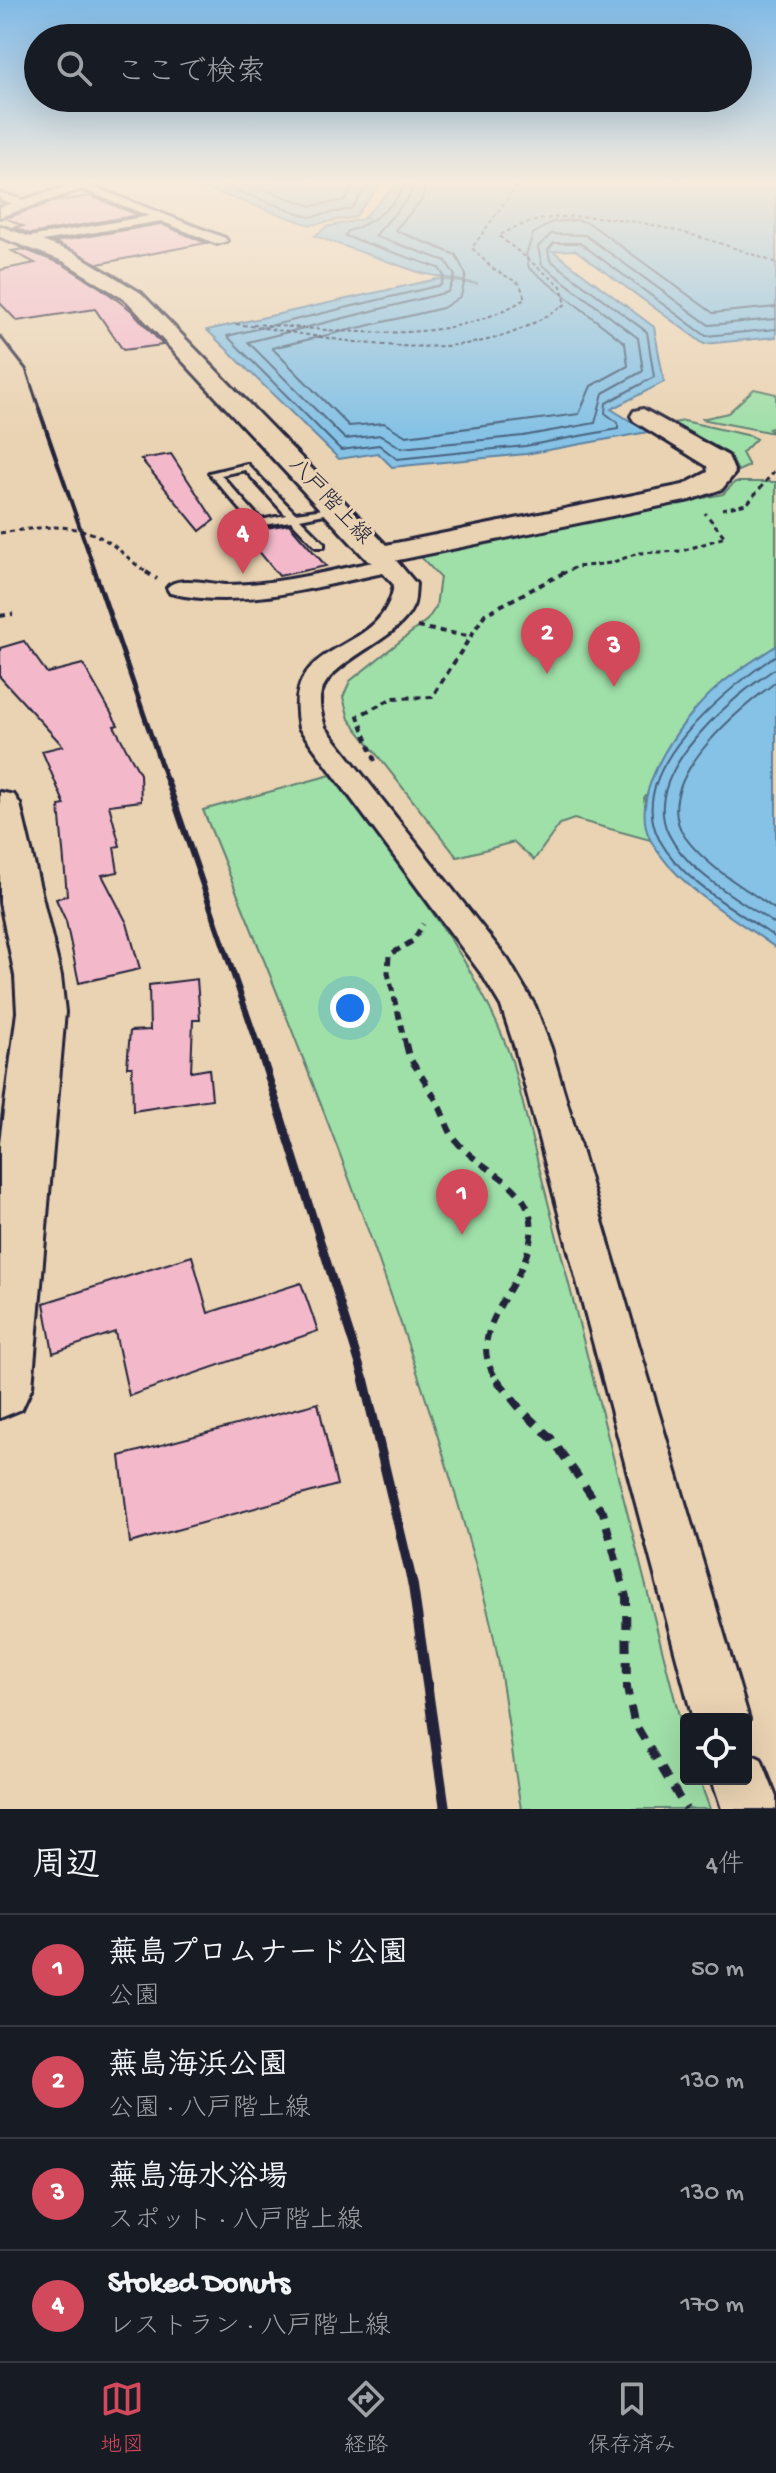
<!DOCTYPE html>
<html lang="ja">
<head>
<meta charset="utf-8">
<style>
  :root { --surface:#171b24; --page:#242831; --text:#f1f3f6; --muted:#9ea1a6; --line:#363941; --accent:#d1495b }
  body { margin:0; font-family:"Gochi Hand","Klee One",sans-serif; background:var(--page); color:var(--text) }
  .controls { position:absolute; right:24px; bottom:24px; display:grid; overflow:hidden; border-radius:8px; box-shadow:0 8px 32px #0002 }
  .controls button { width:72px; height:72px; display:grid; place-items:center; padding:0; border:0; border-bottom:2px solid var(--line); background:var(--surface); color:var(--text); font:40px sans-serif }
  .you { position:absolute; left:350px; top:1008px; width:28px; height:28px; margin:-20px; border:6px solid #fff; border-radius:50%; background:#1a73e8; box-shadow:0 0 0 12px #1a73e833 }
  .badge { display:grid; place-items:center; width:52px; height:52px; border-radius:50%; background:var(--accent); color:#fff; font-size:26px; font-weight:700 }
  .pin { position:absolute; translate:-50% -66px; filter:drop-shadow(0 2px 4px #0008) }
  .pin::after { content:''; position:absolute; top:42px; width:28px; height:24px; background:inherit; clip-path:polygon(0 0,100% 0,50% 100%) }
  .list { margin:0; padding:0; list-style:none }
  h2 { display:flex; justify-content:space-between; align-items:center; height:104px; margin:0; padding:0 32px; font-size:34px }
  h2 small { font-size:26px; font-weight:400; color:var(--muted) }
  .list li { display:grid; grid-template-columns:52px 1fr auto; gap:24px; align-items:center; box-sizing:border-box; height:112px; padding:0 32px; border-top:2px solid var(--line) }
  .list b { display:block; font-size:30px; white-space:nowrap }
  .list p { margin:0; font-size:26px; white-space:nowrap; color:var(--muted) }
  .list em { font-size:26px; font-style:normal; color:var(--muted) }
  .icon { flex:none; width:44px; height:44px; fill:none; stroke:currentColor; stroke-width:2; stroke-linecap:round; stroke-linejoin:round }
  .map { position:relative; flex:none; width:776px; height:1809px; overflow:hidden }
  .search { position:absolute; background:var(--surface); box-shadow:0 8px 32px #0002; left:24px; right:24px; top:24px; height:88px; display:flex; align-items:center; gap:20px; box-sizing:border-box; padding:0 28px; border-radius:44px; color:var(--muted); font-size:30px }
  .sheet { height:552px; background:var(--surface) }
  nav { display:flex; justify-content:space-around; align-items:center; box-sizing:border-box; height:112px; border-top:2px solid var(--line); background:var(--surface); font-size:22px; color:var(--muted) }
  nav a { display:grid; justify-items:center; gap:4px }
  nav .on { color:var(--accent) }
  .map>svg:first-child { display:block }
  .green { fill:#9fdfa8; stroke:#608072; stroke-width:2 }
  .water { fill:#85c2e5; stroke:#5d82a1; stroke-width:2 }
  .lines { fill:none; stroke-linecap:round; stroke-linejoin:round }
  .shore { stroke:#4a627f; stroke-width:2 }
  .ferry { stroke:#36425d; stroke-width:2; stroke-dasharray:4 3; stroke-linecap:butt }
  .building { fill:#f3b9cb; stroke:#22223b; stroke-width:2 }
  .lane-casing { stroke:#22223b; stroke-width:6 }
  .street-casing { stroke:#22223b; stroke-width:6 }
  .primary-casing { stroke:#22223b; stroke-width:6 }
  .path-far4 { stroke:#22223b; stroke-width:3; stroke-dasharray:5 4; stroke-linecap:butt }
  .path-far3 { stroke:#22223b; stroke-width:4; stroke-dasharray:6 5; stroke-linecap:butt }
  .path-far2 { stroke:#22223b; stroke-width:5; stroke-dasharray:8 6; stroke-linecap:butt }
  .path-far1 { stroke:#22223b; stroke-width:6; stroke-dasharray:10 8; stroke-linecap:butt }
  .path { stroke:#22223b; stroke-width:8; stroke-dasharray:13 10; stroke-linecap:butt }
  .lane { fill:#ead3b3; fill-rule:evenodd }
  .street { fill:#ead3b3; fill-rule:evenodd }
  .primary { fill:#ead3b3; fill-rule:evenodd }
  .rail-far5 { stroke:#22223b; stroke-width:3 }
  .rail-far4 { stroke:#22223b; stroke-width:4 }
  .rail-far3 { stroke:#22223b; stroke-width:5 }
  .rail-far2 { stroke:#22223b; stroke-width:6 }
  .rail-far1 { stroke:#22223b; stroke-width:8 }
  .rail { stroke:#22223b; stroke-width:10 }
  .labels { text-anchor:middle; dominant-baseline:central; stroke-width:6; stroke-linejoin:round; paint-order:stroke }
  .far-street-label { font-size:22px; fill:#22223b; stroke:#ead3b3 }
</style>
</head>
<body>
<div class="map">
<svg width="776" height="1809" viewBox="0 0 776 1809">
  <rect width="100%" height="100%" fill="#ead3b3"/>
  <filter id="ink" filterUnits="userSpaceOnUse"><feTurbulence type="fractalNoise" baseFrequency=".0125" numOctaves="2"/><feDisplacementMap in="SourceGraphic" scale="16" xChannelSelector="R" yChannelSelector="G"/><feConvolveMatrix kernelMatrix="1 2 1 2 8 2 1 2 1" color-interpolation-filters="sRGB"/></filter>
  <g filter="url(#ink)">
    <path class="green" d="M 754,389 L 776,394 L 776,427 L 769,429 L 774,433 L 701,419 L 728,413 Z
      M 684,421 L 751,436 L 756,439 L 742,453 L 749,466 L 738,471 L 729,454 L 673,423 Z
      M 735,482 L 776,482 L 776,646 L 723,682 L 644,798 L 650,840 L 574,819 L 560,824 L 534,860 L 514,842 L 457,857 L 349,719 L 343,697 L 350,681 L 427,620 L 436,607 L 440,577 L 418,554 L 723,494 Z
      M 331,775 C 398,867 474,953 512,1061 L 686,1743 L 686,1779 L 699,1779 L 710,1809 L 521,1809 C 510,1744 504,1676 488,1612 C 417,1337 311,1073 203,810 Z"/>
    <path class="water" d="M 184,181 L 383,181 L 355,217 L 310,225 Z
      M 400,181 L 776,181 L 776,337 L 704,344 L 575,250 L 553,251 L 654,327 L 664,382 L 611,409 L 648,432 L 526,454 L 392,467 L 378,453 L 339,459 L 207,330 L 437,279 L 478,284 L 421,273 L 315,236 L 326,227 L 367,218 L 364,217 Z
      M 776,646 L 776,948 C 735,918 677,887 651,841 C 624,792 688,709 726,680 C 741,668 759,657 776,646 Z"/>
    <g class="lines">
      <path class="shore" d="M 208,181 L 310,217 L 351,209 L 371,181
        M 239,181 L 312,206 L 345,200 L 358,181
        M 405,181 C 400,204 369,225 348,231 L 345,236 L 439,268 L 444,276 L 441,285 L 227,336 L 341,450 L 379,445 L 397,459 L 525,446 L 618,429 L 618,423 L 605,413 L 606,403 L 654,377 L 647,332 L 550,260 L 548,250 L 554,243 L 580,243 L 706,336 L 776,329
        M 415,181 L 409,197 L 375,236 L 446,261 L 455,276 L 448,292 L 248,342 L 345,439 L 381,435 L 401,448 L 523,436 L 595,423 L 603,393 L 643,371 L 638,338 L 542,265 L 538,247 L 551,234 L 585,235 L 709,325 L 776,319
        M 427,181 L 422,200 L 395,230 L 456,255 L 466,275 L 461,296 L 443,308 L 272,348 L 349,426 L 384,423 L 406,436 L 579,414 L 591,386 L 628,366 L 625,343 L 529,268 L 526,255 L 533,234 L 552,222 L 577,220 L 589,223 L 713,313 L 776,307
        M 776,655 C 729,688 623,769 659,839 C 683,883 737,910 776,938
        M 776,668 C 733,697 640,772 668,833 C 687,873 741,900 776,925
        M 776,682 C 738,710 648,783 685,837 C 707,868 746,888 776,910"/>
      <path class="ferry" d="M 236,324 C 322,335 420,362 506,335 C 527,328 547,316 566,304 L 561,286 L 499,236 C 569,190 704,236 776,263
        M 253,324 C 344,330 443,349 525,299 L 520,284 L 492,268 L 472,248 L 520,181"/>
    </g>
    <path class="building" d="M 91,196 L 138,215 L 30,234 L 13,227 L 23,226 L 6,218 L 53,202 Z
      M 161,224 L 206,243 L 98,264 L 54,242 Z
      M 23,249 L 62,264 L 101,288 L 132,311 L 163,345 L 123,350 L 95,309 L 17,321 L 0,303 L 0,270 L 35,263 L 12,251 Z
      M 171,454 L 214,520 L 200,531 L 141,459 Z
      M 289,524 L 301,538 L 326,566 L 279,576 L 243,532 Z
      M 24,641 L 47,673 L 83,664 L 118,725 L 114,726 L 140,774 L 141,801 L 109,805 L 120,846 L 114,847 L 118,872 L 102,875 L 127,923 L 140,969 L 79,983 L 66,921 L 56,899 L 67,895 L 59,806 L 65,805 L 42,751 L 63,746 L 0,677 L 0,648 Z
      M 197,979 L 200,1020 L 193,1020 L 191,1072 L 209,1069 L 212,1099 L 133,1111 L 132,1067 L 127,1067 L 130,1031 L 150,1030 L 149,985 Z
      M 192,1256 L 208,1313 L 301,1283 L 318,1331 L 129,1396 L 115,1332 L 53,1353 L 44,1303 Z
      M 318,1403 L 337,1485 L 130,1543 L 120,1456 Z"/>
    <g class="lines">
      <defs>
        <path id="lane" d="M 247,464 L 295,513 L 339,507 L 339,511 L 300,519 L 324,543 L 324,547 L 316,547 L 291,521 L 255,526 L 209,473 ZM 245,470 L 286,515 L 261,520 L 221,475 Z"/>
        <path id="street" d="M 83,183 L 225,238 L 227,241 L 217,244 L 161,221 L 25,244 L 25,238 L 29,237 L 149,216 L 79,188 Z
          M 0,193 L 30,202 L 32,204 L 26,207 L 0,200 Z
          M 379,548 L 387,550 L 416,584 C 415,592 416,602 412,608 C 395,645 318,662 320,703 C 320,710 323,719 325,727 L 508,960 L 535,1006 L 551,1048 L 749,1719 L 746,1726 L 746,1719 L 693,1719 L 515,1048 L 501,1006 L 483,976 L 299,728 C 280,633 382,661 394,585 L 383,573 C 315,587 240,610 170,593 L 167,588 C 176,575 210,584 226,585 C 275,585 325,572 373,562 L 368,555 Z
          M 746,1752 L 761,1759 L 776,1797 L 776,1809 L 722,1809 L 712,1779 L 746,1779 Z"/>
        <path id="primary" d="M 62,181 L 83,181 L 91,186 L 0,217 L 0,207 L 68,186 Z
          M 0,226 L 75,253 L 141,293 L 386,545 L 683,485 L 708,472 L 707,466 L 634,421 L 631,416 L 634,411 L 643,409 L 728,456 L 735,473 L 722,489 L 690,500 L 379,564 L 368,561 L 127,301 L 63,261 L 0,237 Z
          M 0,792 L 14,795 L 20,804 L 61,976 L 65,1012 L 32,1387 L 22,1409 L 0,1418 L 0,1142 L 17,1012 L 15,976 L 0,903 Z"/>
      </defs>
      <use href="#lane" class="lane-casing"/>
      <use href="#street" class="street-casing"/>
      <use href="#primary" class="primary-casing"/>
      <path class="path-far4" d="M 722,509 L 747,504 L 776,469
        M 0,533 C 38,528 75,519 110,543 C 123,552 135,565 149,574
        M 562,574 L 576,567 L 611,563 L 638,553 L 682,551 L 725,537 L 705,513"/>
      <path class="path-far3" d="M 146,572 L 157,579
        M 0,616 L 13,614
        M 417,627 L 468,636
        M 375,761 L 358,716 L 393,698 L 432,697 L 485,614 L 565,572"/>
      <path class="path-far2" d="M 406,1046 L 388,973 L 389,955 L 413,941 L 423,924"/>
      <path class="path-far1" d="M 406,1044 L 409,1057 C 419,1072 430,1088 438,1104 C 445,1117 447,1130 457,1142 C 479,1169 526,1183 531,1220 C 538,1284 455,1327 499,1382"/>
      <path class="path" d="M 497,1380 L 522,1411 L 551,1438 L 603,1512 L 626,1597 L 627,1688 L 634,1722 L 686,1809"/>
      <use href="#lane" class="lane"/>
      <use href="#street" class="street"/>
      <use href="#primary" class="primary"/>
      <path class="rail-far5" d="M 0,336 L 26,369 L 40,411"/>
      <path class="rail-far4" d="M 39,409 L 96,574"/>
      <path class="rail-far3" d="M 95,572 L 167,782"/>
      <path class="rail-far2" d="M 167,780 L 258,1046"/>
      <path class="rail-far1" d="M 258,1044 L 365,1382"/>
      <path class="rail" d="M 364,1380 L 413,1586 L 445,1809"/>
    </g>
  </g>
  <linearGradient id="sky" x2="0" y2="1"><stop stop-color="#80bae7"/><stop offset="0.42" stop-color="#f6ebdd"/><stop offset="1" stop-color="#f6ebdd" stop-opacity="0"/></linearGradient>
  <rect width="776" height="434" fill="url(#sky)"/>
  <g class="labels">
    <g class="far-street-label">
      <text transform="translate(329 502) rotate(47)">八戸階上線</text>
    </g>
  </g>
</svg>
<div class="controls">
<button><svg class="icon" aria-label="locate" viewBox="0 0 24 24"><circle cx="12" cy="12" r="6"/><path d="M12 2v4M12 18v4M2 12h4M18 12h4"/></svg></button>
</div>
<div class="you"></div>
<div class="pin badge" style="left:462px;top:1235px">1</div>
<div class="pin badge" style="left:547px;top:674px">2</div>
<div class="pin badge" style="left:614px;top:687px">3</div>
<div class="pin badge" style="left:243px;top:574px">4</div>
<div class="search"><svg class="icon" aria-label="search" viewBox="0 0 24 24"><circle cx="10" cy="10" r="6"/><path d="M15 15l6 6"/></svg>ここで検索</div>
</div>
<section class="sheet">
<h2>周辺<small>4件</small></h2>
<ul class="list">
<li><span class="badge">1</span><div><b>蕪島プロムナード公園</b><p>公園</p></div><em>50 m</em></li>
<li><span class="badge">2</span><div><b>蕪島海浜公園</b><p>公園 · 八戸階上線</p></div><em>130 m</em></li>
<li><span class="badge">3</span><div><b>蕪島海水浴場</b><p>スポット · 八戸階上線</p></div><em>130 m</em></li>
<li><span class="badge">4</span><div><b>Stoked Donuts</b><p>レストラン · 八戸階上線</p></div><em>170 m</em></li>
</ul>
</section>
<nav>
<a class="on"><svg class="icon" aria-label="map" viewBox="0 0 24 24"><path d="M3 6l6-2 6 2 6-2v14l-6 2-6-2-6 2zM9 4v14M15 6v14"/></svg>地図</a>
<a><svg class="icon" aria-label="directions" viewBox="0 0 24 24"><path d="M12 3l9 9-9 9-9-9zM9 14v-3h6M13 9l2 2-2 2"/></svg>経路</a>
<a><svg class="icon" aria-label="saved" viewBox="0 0 24 24"><path d="M7 4h10v16l-5-4-5 4z"/></svg>保存済み</a>
</nav>
</body>
</html>
